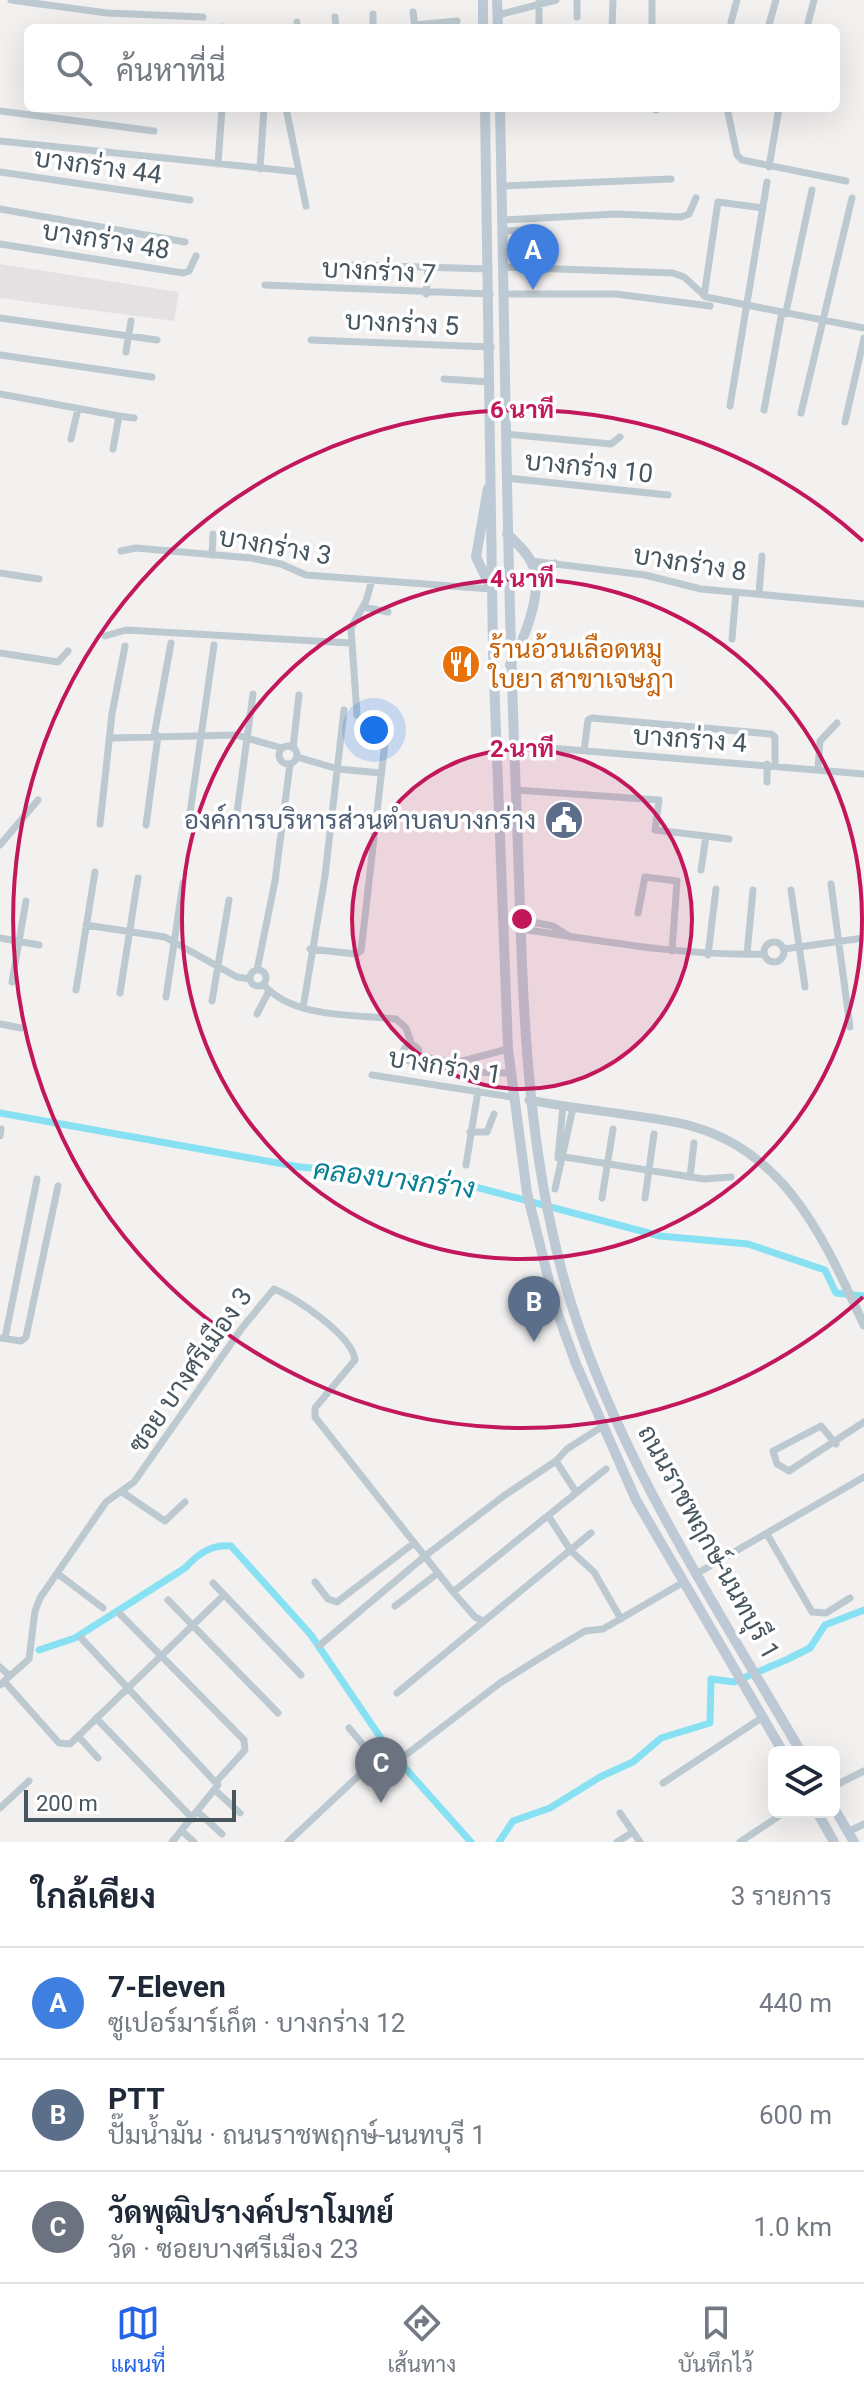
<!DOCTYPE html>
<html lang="th">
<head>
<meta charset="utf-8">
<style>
  :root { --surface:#fff; --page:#f2f2f3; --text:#1f2937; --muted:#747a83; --line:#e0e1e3; --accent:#2563eb }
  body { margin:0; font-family:Roboto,Sarabun,sans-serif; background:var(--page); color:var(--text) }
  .controls { position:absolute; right:24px; bottom:24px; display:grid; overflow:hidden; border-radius:12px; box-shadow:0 8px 32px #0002 }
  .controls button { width:72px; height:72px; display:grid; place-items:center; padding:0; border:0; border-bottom:2px solid var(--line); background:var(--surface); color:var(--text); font:40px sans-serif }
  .scale { position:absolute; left:24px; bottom:20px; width:212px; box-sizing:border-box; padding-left:8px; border:4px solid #47555f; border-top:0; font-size:22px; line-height:28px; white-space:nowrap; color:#47555f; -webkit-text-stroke:6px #fff; paint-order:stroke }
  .you { position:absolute; left:374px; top:730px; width:28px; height:28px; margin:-20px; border:6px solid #fff; border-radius:50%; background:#1a73e8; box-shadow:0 0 0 12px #1a73e833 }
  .badge { display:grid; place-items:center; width:52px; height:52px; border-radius:50%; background:var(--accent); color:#fff; font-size:26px; font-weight:700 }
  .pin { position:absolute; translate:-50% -66px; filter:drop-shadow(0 2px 4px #0008) }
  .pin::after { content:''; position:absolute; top:42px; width:28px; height:24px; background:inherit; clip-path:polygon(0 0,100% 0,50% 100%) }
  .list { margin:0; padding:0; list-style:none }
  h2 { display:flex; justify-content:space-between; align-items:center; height:104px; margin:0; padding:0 32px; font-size:34px }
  h2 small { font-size:26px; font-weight:400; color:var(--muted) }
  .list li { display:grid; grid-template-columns:52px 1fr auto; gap:24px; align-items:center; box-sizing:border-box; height:112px; padding:0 32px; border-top:2px solid var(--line) }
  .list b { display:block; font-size:30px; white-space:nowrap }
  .list p { margin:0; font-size:26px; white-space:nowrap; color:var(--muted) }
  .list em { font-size:26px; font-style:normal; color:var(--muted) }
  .icon { flex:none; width:44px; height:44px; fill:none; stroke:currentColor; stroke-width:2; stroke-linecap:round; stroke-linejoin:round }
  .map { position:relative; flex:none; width:864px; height:1842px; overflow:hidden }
  .search { position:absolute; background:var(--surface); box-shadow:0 8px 32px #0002; left:24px; right:24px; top:24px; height:88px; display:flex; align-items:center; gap:20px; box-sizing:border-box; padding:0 28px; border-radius:12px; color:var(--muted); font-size:30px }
  .sheet { height:440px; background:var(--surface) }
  nav { display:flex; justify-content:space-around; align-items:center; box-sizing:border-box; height:112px; border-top:2px solid var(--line); background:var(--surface); font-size:22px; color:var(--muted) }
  nav a { display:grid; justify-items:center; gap:4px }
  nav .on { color:var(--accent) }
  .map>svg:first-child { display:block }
  .education { fill:#e4e1e2 }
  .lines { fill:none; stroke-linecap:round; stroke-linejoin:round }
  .canal { stroke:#88e1f2; stroke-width:7 }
  .minor { stroke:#bdc9d0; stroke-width:7 }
  .tertiary { stroke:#bdc9d0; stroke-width:9 }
  .secondary { stroke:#bdcad5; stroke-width:10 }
  .ring { fill:none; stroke:#c2185b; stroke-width:4 }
  .labels { text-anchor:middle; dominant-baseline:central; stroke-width:7; stroke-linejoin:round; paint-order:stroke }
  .street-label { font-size:26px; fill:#47555f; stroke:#fff }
  .food-label { font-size:26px; fill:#c56008; stroke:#fff; text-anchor:start }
  .service-label { font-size:26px; fill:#4e5e75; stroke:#fff; text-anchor:end }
  .water-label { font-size:28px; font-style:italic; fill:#067e95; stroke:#fff }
  .centre { fill:#c2185b; stroke:#fff; stroke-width:4 }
  .ring-label { font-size:24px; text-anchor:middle; font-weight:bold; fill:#c2185b; stroke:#fff; stroke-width:7; stroke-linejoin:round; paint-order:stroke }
</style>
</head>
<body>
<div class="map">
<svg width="864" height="1842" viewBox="0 0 864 1842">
  <rect width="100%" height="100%" fill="#f3f0f0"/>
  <path class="education" d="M 0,264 L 179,292 L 174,321 L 0,298 Z"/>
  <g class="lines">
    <path class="canal" d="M 0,1113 L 300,1167 L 449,1180 L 660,1236 L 748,1244 L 825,1270 L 836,1293 L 864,1296
      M 39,1650 L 75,1638 L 185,1568 C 198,1554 211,1544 231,1546 L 311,1635 L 389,1750 L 471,1842
      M 499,1842 L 513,1821 L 550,1808 L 600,1777 L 633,1762 L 661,1738 L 710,1723 L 711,1679 L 734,1682 L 786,1660 L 810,1648 L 825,1625 L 864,1610"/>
    <path class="minor" d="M 11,0 L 107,13 L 203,17
      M 652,0 L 652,28
      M 413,12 L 415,28
      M 373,14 L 373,28
      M 498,15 L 556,0
      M 335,17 L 336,28
      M 577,17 L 577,0
      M 297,22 L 297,28
      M 731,22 L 737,0
      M 808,23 L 814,0
      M 414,25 L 457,21
      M 222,27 L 222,28
      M 539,28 L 539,0
      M 612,28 L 613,0
      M 768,28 L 776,0
      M 286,108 L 306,206
      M 727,108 L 737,155 L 742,160 L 846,181
      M 656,110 L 656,108
      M 0,111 L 154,131
      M 0,141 L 299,172
      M 218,164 L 222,108
      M 769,167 L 779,108
      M 260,169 L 264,108
      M 0,172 L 190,200
      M 502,186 L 671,179
      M 0,209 L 185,242
      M 502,220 L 616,214 L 681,217 L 689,214 L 696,198
      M 502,231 L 532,230
      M 0,244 L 183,273 L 189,271 L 196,256
      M 352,265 L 489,269
      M 504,267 L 673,273 L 684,277 L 706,297 L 864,328
      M 265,285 L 490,294
      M 426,294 L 428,267
      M 505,294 L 616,294 L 710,306
      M 704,296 L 718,202 L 763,208
      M 786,312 L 812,190
      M 0,318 L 157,340
      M 311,340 L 491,347
      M 126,352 L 131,321
      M 0,355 L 152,377
      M 444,379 L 490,382
      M 0,394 L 119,416 L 113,449
      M 730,406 L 767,182
      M 764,410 L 782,312
      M 801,413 L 852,198
      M 119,416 L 134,418
      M 845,422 L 864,338
      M 506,434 L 611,444 L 620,437
      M 71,439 L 78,409
      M 507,478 L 668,495
      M 121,551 L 136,548 L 251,558 L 281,564 L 306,575 L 491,589
      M 212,555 L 213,534
      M 531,561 L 645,575 L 701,589 L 864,604
      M 0,573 L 39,579
      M 536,583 L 555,563
      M 759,594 L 762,556
      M 363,607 L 388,612
      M 105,636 L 126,630 L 350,643
      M 732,639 L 736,592
      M 0,653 L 58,662 L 68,651
      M 357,715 L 351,628 L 366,601 L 372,580
      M 154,736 L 171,643
      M 111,738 L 236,735 L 282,748
      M 514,745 L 864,774
      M279 755a9 9 0 1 1 18 0a9 9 0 1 1-18 0Z
      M 293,748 L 299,695
      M 584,751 L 588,720 L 592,718 L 771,734 L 775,737 L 775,765
      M 297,757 L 338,769 L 381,773
      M 818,769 L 820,741 L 837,723
      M 767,782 L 767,764
      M 516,790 L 659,800 L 655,830 L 706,836 L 701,870
      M 100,824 L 112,714 L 125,646
      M 146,825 L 158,736
      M 188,827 L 214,645
      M 235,827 L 253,694
      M 706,836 L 729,839
      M 0,845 L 38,800
      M 831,884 L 850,1027
      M 791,890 L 805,987
      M 638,913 L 645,877 L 677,881 L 672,951
      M 521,920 L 553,926 L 570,937
      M 86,925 L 165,937 L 237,977 L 250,979
      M 521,929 C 603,941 681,956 764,954
      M 0,938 L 39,945
      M764 952a10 10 0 1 1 20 0a10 10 0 1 1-20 0Z
      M 310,949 L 356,954 L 361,951 L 385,742
      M 784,949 L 864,938
      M 747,954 L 753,890
      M 708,955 L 716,889
      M 257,970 L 275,881 L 290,764
      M250 978a8 8 0 1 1 16 0a8 8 0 1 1-16 0Z
      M 12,982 L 26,901
      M 263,984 C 293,1019 354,1014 396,1019 L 406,1028 L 412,1045
      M 76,990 L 95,872
      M 120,993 L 138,878
      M 166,997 L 183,883
      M 212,1001 L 229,900
      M 303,1008 L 325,876 L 344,710
      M 257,1014 L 269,991
      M 0,1024 L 21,1028
      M403 1053a8 8 0 1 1 16 0a8 8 0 1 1-16 0Z
      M 419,1056 L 455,1063 L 508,1049
      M 455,1063 L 471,1072 L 509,1073
      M 372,1075 L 512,1097
      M 470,1132 L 487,1132 L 494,1114
      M 0,1136 L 1,1129
      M 558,1156 L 704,1179 L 731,1177
      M 558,1158 L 563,1106
      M 466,1165 L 478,1091
      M 690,1177 L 694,1143
      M 555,1189 L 573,1108
      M 602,1198 L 613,1129
      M 645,1198 L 654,1134
      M 0,1338 L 21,1341 L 26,1337 L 58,1186
      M 5,1338 L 37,1179
      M 836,1444 L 821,1426 L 773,1451 L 777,1464 L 789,1471 L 864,1422
      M 556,1461 L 576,1492
      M 676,1490 L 723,1559
      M 122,1492 L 165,1521 L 185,1502
      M 549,1517 L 571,1551 L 594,1572 L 621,1619
      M 767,1534 L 812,1612 L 826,1613 L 850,1598
      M 58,1574 L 103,1608
      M 696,1574 L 864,1477
      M 315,1582 L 328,1599 L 337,1602 L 414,1543
      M 213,1583 L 301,1675
      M 453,1592 L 606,1469
      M 168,1600 L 278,1713
      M 395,1606 L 438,1573
      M 120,1614 L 244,1740 L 245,1750 L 216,1782
      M 82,1639 L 218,1785 L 172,1842
      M 320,1645 L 425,1556 L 505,1495 L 556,1461 L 567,1449 L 603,1426
      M 0,1667 L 10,1676
      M 4,1681 L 59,1743 L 70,1744 L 224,1595
      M 0,1685 L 29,1659 L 35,1611 L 40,1598 L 106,1502 L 134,1482 L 242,1328 L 274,1289 C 295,1297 353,1336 355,1360 L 315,1408 L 315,1417 L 453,1592 L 475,1617 L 483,1621
      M 397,1693 L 591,1533
      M 96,1718 L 193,1819
      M 349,1728 L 378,1763
      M 78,1736 L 98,1758
      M 663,1783 L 763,1717
      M 834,1786 L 864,1771
      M 216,1791 L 240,1813
      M 0,1808 L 29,1781
      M 198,1812 L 222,1834
      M 620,1813 L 640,1842
      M 182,1831 L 194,1842
      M 848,1832 L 864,1824
      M 288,1842 L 370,1765 L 407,1754 L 500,1683 L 548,1653 L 585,1631 L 603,1629 L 682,1583
      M 617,1842 L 633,1832
      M 740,1842 L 785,1812"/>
    <path class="tertiary" d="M 529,1100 C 579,1110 630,1113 679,1123 C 784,1145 823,1237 864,1325"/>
    <path class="secondary" d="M 483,0 L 483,28
      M 497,0 L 498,28
      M 485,108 L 493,651 L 508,1049 L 527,1193 L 556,1309 L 576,1364 L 636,1500 L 783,1752
      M 500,108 C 505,345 507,582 517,819 C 523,982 522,1145 571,1303 C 621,1464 717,1607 801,1752
      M 488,488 L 476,557 L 492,590
      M 507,534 C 517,543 531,556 534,569 C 542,598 523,641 510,665
      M 834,1808 L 854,1842
      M 817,1812 L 834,1842"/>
  </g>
  <circle cx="522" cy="919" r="170" fill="#c2185b" fill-opacity=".12"/>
  <g class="ring">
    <circle cx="522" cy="919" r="170"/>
    <circle cx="522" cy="919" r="340"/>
    <path d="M863 1297A509 509 0 1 1 863 541"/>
  </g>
  <defs>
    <symbol id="restaurant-disc" viewBox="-11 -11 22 22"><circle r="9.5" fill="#e8710a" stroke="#fff"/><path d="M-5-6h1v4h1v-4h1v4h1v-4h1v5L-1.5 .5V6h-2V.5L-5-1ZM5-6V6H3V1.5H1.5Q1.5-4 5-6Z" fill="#fff"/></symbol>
    <symbol id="civic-disc" viewBox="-11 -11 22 22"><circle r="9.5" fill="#5c6f8a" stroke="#fff"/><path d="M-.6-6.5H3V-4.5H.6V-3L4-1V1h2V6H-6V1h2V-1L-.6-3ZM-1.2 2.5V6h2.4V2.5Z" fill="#fff"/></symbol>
  </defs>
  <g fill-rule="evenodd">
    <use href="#restaurant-disc" x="439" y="642" width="44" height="44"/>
    <use href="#civic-disc" x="542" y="798" width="44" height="44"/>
  </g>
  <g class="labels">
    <g class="street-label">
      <text transform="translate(98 166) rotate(8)">บางกร่าง 44</text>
      <text transform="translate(106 240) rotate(9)">บางกร่าง 48</text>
      <text transform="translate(379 271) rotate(3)">บางกร่าง 7</text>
      <text transform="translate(402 323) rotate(3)">บางกร่าง 5</text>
      <text transform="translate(589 467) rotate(6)">บางกร่าง 10</text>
      <text transform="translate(275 546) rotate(10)">บางกร่าง 3</text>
      <text transform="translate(690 563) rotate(9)">บางกร่าง 8</text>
      <text transform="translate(690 739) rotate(4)">บางกร่าง 4</text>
      <text transform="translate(445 1066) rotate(9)">บางกร่าง 1</text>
      <text transform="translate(190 1370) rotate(-55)">ซอย บางศรีเมือง 3</text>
      <text transform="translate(709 1542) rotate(61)">ถนนราชพฤกษ์-นนทบุรี 1</text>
    </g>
    <g class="food-label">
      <text x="489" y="649">ร้านอ้วนเลือดหมู<tspan x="489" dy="30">ใบยา สาขาเจษฎา</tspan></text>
    </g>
    <g class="service-label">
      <text x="536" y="820">องค์การบริหารส่วนตำบลบางกร่าง</text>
    </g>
    <g class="water-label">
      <text transform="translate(394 1179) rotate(7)">คลองบางกร่าง</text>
    </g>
  </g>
  <circle cx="522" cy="919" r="12" class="centre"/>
  <g class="ring-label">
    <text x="522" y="418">6 นาที</text>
    <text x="522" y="587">4 นาที</text>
    <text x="522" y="757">2 นาที</text>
  </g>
</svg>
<div class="controls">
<button><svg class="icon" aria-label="layers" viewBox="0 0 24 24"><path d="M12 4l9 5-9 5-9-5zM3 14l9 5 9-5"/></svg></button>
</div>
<div class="scale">200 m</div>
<div class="you"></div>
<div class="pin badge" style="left:533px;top:290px;background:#3f7fe0">A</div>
<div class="pin badge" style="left:534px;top:1342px;background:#5c6f8a">B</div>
<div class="pin badge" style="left:381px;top:1803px;background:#6b7280">C</div>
<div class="search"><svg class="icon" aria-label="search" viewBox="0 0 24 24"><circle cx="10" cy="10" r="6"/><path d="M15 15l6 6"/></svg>ค้นหาที่นี่</div>
</div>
<section class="sheet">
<h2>ใกล้เคียง<small>3 รายการ</small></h2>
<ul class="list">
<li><span class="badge" style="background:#3f7fe0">A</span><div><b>7-Eleven</b><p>ซูเปอร์มาร์เก็ต · บางกร่าง 12</p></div><em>440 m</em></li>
<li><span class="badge" style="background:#5c6f8a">B</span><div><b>PTT</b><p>ปั๊มน้ำมัน · ถนนราชพฤกษ์-นนทบุรี 1</p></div><em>600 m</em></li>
<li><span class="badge" style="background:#6b7280">C</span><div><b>วัดพุฒิปรางค์ปราโมทย์</b><p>วัด · ซอยบางศรีเมือง 23</p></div><em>1.0 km</em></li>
</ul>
</section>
<nav>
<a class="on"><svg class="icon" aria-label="map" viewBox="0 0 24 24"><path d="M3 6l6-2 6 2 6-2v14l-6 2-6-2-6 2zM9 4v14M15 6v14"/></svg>แผนที่</a>
<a><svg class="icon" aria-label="directions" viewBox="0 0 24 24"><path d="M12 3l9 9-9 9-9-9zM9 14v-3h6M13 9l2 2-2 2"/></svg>เส้นทาง</a>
<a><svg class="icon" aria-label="saved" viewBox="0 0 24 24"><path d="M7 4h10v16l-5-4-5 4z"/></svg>บันทึกไว้</a>
</nav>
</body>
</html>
